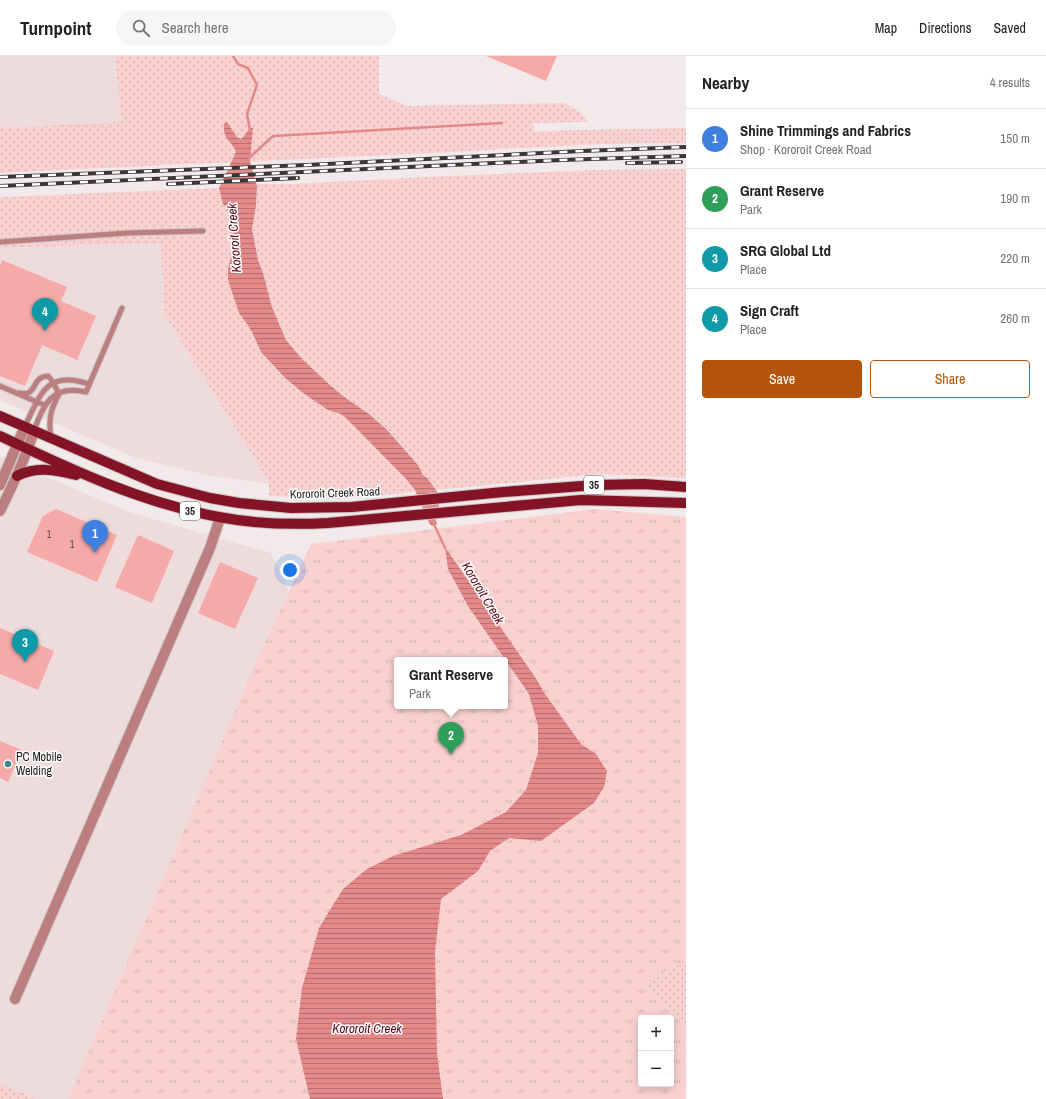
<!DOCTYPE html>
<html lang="en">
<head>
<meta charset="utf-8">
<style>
  :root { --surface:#fff; --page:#f6f6f6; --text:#202124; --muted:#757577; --line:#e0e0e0; --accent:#b45309 }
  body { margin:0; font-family:"Archivo Narrow",sans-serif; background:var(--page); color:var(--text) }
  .controls { position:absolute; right:12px; bottom:12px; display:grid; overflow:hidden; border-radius:4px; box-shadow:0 2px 10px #0003 }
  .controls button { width:36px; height:36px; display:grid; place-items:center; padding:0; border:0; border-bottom:1px solid var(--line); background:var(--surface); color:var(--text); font:20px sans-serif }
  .you { position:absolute; left:290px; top:514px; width:14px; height:14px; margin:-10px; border:3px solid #fff; border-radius:50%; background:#1a73e8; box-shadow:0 0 0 6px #1a73e833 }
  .badge { display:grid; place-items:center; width:26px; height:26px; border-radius:50%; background:var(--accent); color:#fff; font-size:13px; font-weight:700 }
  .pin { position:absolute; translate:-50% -33px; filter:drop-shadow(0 1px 2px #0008) }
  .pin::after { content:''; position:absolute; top:21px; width:14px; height:12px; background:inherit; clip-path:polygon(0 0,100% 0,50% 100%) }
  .popup { position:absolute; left:394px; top:601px; width:114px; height:52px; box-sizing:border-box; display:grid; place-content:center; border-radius:4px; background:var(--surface); filter:drop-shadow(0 1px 3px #0005); font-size:13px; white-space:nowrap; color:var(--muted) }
  .popup b { font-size:15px; color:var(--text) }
  .popup::after { content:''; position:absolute; left:50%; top:100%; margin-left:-8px; border:8px solid transparent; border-top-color:var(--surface) }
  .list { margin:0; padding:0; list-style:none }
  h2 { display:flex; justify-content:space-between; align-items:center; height:52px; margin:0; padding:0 16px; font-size:17px }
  h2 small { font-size:13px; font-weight:400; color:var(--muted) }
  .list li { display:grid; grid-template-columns:26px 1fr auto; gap:12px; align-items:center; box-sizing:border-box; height:60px; padding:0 16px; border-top:1px solid var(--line) }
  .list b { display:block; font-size:15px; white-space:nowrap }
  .list p { margin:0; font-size:13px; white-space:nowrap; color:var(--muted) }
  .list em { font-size:13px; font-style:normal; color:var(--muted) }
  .actions { display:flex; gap:8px; padding:12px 16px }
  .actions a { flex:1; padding:9px 0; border:1px solid var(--accent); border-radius:4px; text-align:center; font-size:14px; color:var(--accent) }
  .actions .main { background:var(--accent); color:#fff }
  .icon { flex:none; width:22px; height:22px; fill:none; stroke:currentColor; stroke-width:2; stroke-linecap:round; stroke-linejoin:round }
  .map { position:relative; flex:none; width:686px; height:1043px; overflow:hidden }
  header { display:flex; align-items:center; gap:24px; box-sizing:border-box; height:56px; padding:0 20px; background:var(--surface); border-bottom:1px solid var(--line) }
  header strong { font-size:19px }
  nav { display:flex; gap:22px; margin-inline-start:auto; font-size:14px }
  .search { width:280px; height:36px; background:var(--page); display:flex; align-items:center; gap:10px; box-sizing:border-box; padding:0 14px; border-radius:22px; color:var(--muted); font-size:15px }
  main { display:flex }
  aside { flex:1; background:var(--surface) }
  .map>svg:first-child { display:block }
  .built { fill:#eddcdb }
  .grass { fill:url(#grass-dots) }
  .park { fill:url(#park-tufts); fill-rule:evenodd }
  .water { fill:url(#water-rules) }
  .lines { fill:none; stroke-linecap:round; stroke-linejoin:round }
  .stream { stroke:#e48989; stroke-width:2.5 }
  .building { fill:#f5aaa9 }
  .lane-casing { stroke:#cbc5c4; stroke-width:7 }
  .street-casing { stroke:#cbc5c4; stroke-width:12 }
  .primary-casing { stroke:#cbc5c4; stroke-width:12 }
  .lane { stroke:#bc7e7e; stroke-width:5 }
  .street { stroke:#bc7e7e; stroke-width:10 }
  .primary { stroke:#841325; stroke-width:10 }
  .rail-casing { stroke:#393635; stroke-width:4 }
  .rail { stroke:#fff; stroke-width:2.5; stroke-dasharray:8; stroke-linecap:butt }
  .poi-dot { fill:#40888b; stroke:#fff; stroke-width:1.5 }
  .labels { text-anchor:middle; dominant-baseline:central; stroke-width:3; stroke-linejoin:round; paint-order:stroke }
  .number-label { font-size:10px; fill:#523e3d }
  .shield { fill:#fff; stroke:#605f5e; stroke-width:1 }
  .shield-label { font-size:11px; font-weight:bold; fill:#1c1a19 }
  .street-label { font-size:12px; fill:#1c1a19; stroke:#fff }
  .poi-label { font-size:12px; fill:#1c1a19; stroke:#fff; text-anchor:start }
  .water-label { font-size:13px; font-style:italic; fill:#5b0815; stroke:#fff }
</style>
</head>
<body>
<header>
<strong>Turnpoint</strong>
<div class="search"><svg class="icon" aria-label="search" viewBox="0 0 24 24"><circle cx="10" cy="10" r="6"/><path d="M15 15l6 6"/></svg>Search here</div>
<nav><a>Map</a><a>Directions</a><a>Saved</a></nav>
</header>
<main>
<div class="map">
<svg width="686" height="1043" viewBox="0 0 686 1043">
  <defs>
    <pattern id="grass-dots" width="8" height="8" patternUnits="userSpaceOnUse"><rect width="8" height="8" fill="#f9d1d0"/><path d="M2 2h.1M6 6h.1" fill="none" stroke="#d5b3b2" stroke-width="1.8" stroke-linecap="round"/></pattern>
    <pattern id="park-tufts" width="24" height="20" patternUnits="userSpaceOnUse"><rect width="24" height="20" fill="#f9d1d0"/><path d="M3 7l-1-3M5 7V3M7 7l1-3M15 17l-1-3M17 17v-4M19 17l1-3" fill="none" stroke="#d5b3b2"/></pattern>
    <pattern id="water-rules" width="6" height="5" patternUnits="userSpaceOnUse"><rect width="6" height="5" fill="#e48989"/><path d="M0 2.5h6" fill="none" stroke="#b86f6f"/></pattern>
  </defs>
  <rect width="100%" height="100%" fill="#f2eaea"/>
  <path class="built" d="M 0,0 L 115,0 L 121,67 L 0,72 Z
    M 161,187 L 164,258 L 269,428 L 207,419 L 136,402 L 0,344 L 0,192 Z
    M 0,401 L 129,456 L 271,497 L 289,536 L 178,787 L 68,1043 L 34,1043 L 0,1028 Z"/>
  <path class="grass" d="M 115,0 L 379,0 L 379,38 L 407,50 L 564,47 L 581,57 L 588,66 L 533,67 L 534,75 L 686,72 L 686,87 C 594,86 502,94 410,98 C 273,105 137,110 0,117 L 0,72 L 121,66 Z
    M 686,113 L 686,422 L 598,418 L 436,434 L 428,423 L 423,419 L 418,409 L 387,374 L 369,358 L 347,343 L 331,330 L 302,303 L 286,284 L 272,251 L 263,217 L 258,204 L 252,173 L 256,150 L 257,128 L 290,128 L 426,121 L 593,114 Z
    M 219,132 L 223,148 L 229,157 L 232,196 L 228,213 L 246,268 L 251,274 L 261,296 L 285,322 L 303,337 L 328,354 L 341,358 L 347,363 L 406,423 L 416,436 L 337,443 L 269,440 L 269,427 L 164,258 L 161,187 L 0,192 L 0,141 Z
    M 686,903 L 686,971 L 644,929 Z
    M 0,1028 L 30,1040 L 34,1043 L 0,1043 Z"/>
  <path class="park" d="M 595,453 L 686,461 L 686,903 L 644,929 L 686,971 L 686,1043 L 68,1043 L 254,611 L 311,488 ZM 397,604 L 505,604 L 505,650 L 397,650 ZM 641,962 L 671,962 L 671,1028 L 641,1028 Z"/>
  <path class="water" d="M 227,66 L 237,81 L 241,83 C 246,79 247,74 253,71 L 250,106 L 257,130 L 256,150 L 252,173 L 258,204 L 263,217 L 272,251 L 286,284 L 302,303 L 331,330 L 347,343 L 369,358 L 387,374 L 418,409 L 423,419 L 428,423 L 438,437 L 439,449 L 435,461 L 437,468 L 432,470 L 429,467 L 415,434 L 406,423 L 347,363 L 341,358 L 328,354 L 303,337 L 285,322 L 261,296 L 251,274 L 239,257 L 228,224 L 228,213 L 232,196 L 229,157 L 223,148 L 219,132 L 236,96 C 232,85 222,83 224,68 Z
    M 445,491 L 535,621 L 545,638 L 581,688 L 596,698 L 607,715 L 604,731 L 594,747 L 541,785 L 509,782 L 490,795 L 478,815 L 441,843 L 435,896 L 437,997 L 443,1043 L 310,1043 L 296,983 L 302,932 L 319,872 L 343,833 L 367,813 L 393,800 L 461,779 L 506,756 L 526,734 L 538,697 L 538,670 L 529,638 L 468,550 L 448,513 Z"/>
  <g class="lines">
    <path class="stream" d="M 233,0 L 238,8 L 248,12 L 257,29 L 247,58 L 250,75
      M 248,103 L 273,80 L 502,67
      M 433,466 L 445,492"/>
  </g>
  <path class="building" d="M 486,0 L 557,0 L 546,25 Z
    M 2,204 L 67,231 L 61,245 L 96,260 L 77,304 L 42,289 L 25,330 L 0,320 L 0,210 Z
    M 56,453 L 117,479 L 97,526 L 27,496 L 43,460 Z
    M 138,479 L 174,495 L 152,547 L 115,531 Z
    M 220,506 L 258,522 L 235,573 L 198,557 Z
    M 0,572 L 54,595 L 38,634 L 0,618 Z
    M 0,685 L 22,694 L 8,726 L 0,722 Z"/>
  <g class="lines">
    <defs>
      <path id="lane" d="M 0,186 L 127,177 L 203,175
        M 0,330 L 44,349
        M 18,337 C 21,337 25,338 28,337 C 37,333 33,321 48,320 L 53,326 L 59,338 C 51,352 48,364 51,381
        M 25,370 C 41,337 47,314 89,328
        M 34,375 C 43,348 53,328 86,336 L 122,252"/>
      <path id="street" d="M 0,429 L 25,370
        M 0,455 C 13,429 25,403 34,375
        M 15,943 L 210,492 L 220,462"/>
      <path id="primary" d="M 0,360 L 157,428 L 210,442 L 239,447 L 291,452 L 352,451 L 503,436 L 596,429 L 644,428 L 686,431
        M 0,380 C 70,413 142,447 219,461 C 255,468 291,469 328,467 L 581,444 L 686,447
        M 17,420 C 36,410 56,414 76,419"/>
    </defs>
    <use href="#lane" class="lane-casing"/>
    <use href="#street" class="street-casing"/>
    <use href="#primary" class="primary-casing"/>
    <use href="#lane" class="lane"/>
    <use href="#street" class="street"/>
    <use href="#primary" class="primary"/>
    <defs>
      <path id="rail" d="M 627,107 L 681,106
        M 0,121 L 307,109 L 582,95 L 686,91
        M 168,128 L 298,122
        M 0,130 L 561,104 L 686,100"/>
    </defs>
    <use href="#rail" class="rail-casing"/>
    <use href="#rail" class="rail"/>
  </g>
  <circle class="poi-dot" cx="8" cy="708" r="4"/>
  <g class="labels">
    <g class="number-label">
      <text x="49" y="478">1</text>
      <text x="72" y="488">1</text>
    </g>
    <g class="shield">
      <rect x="584" y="420" width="20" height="18" rx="3"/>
      <rect x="180" y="446" width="20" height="18" rx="3"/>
    </g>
    <g class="shield-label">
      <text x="594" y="429">35</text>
      <text x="190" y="455">35</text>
    </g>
    <g class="street-label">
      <text transform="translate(335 437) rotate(-2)">Kororoit Creek Road</text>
    </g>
    <g class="poi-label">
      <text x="16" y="701">PC Mobile<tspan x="16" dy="14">Welding</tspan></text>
    </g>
    <g class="water-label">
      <text transform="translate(234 182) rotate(-94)">Kororoit Creek</text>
      <text transform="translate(483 537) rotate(59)">Kororoit Creek</text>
      <text x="367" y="972">Kororoit Creek</text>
    </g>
  </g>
</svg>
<div class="controls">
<button>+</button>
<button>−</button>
</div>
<div class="you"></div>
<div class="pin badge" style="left:95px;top:497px;background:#3f7fe0">1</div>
<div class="pin badge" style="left:451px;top:699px;background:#2e9e5b">2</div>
<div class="popup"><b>Grant Reserve</b>Park</div>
<div class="pin badge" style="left:25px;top:606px;background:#0f9aa8">3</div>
<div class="pin badge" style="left:45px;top:275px;background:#0f9aa8">4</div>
</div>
<aside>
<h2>Nearby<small>4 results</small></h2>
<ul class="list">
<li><span class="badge" style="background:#3f7fe0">1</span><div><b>Shine Trimmings and Fabrics</b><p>Shop · Kororoit Creek Road</p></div><em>150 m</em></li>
<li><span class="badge" style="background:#2e9e5b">2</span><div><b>Grant Reserve</b><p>Park</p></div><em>190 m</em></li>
<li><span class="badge" style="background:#0f9aa8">3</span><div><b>SRG Global Ltd</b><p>Place</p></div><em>220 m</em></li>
<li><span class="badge" style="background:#0f9aa8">4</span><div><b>Sign Craft</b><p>Place</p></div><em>260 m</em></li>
</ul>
<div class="actions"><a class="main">Save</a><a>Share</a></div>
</aside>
</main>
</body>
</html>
